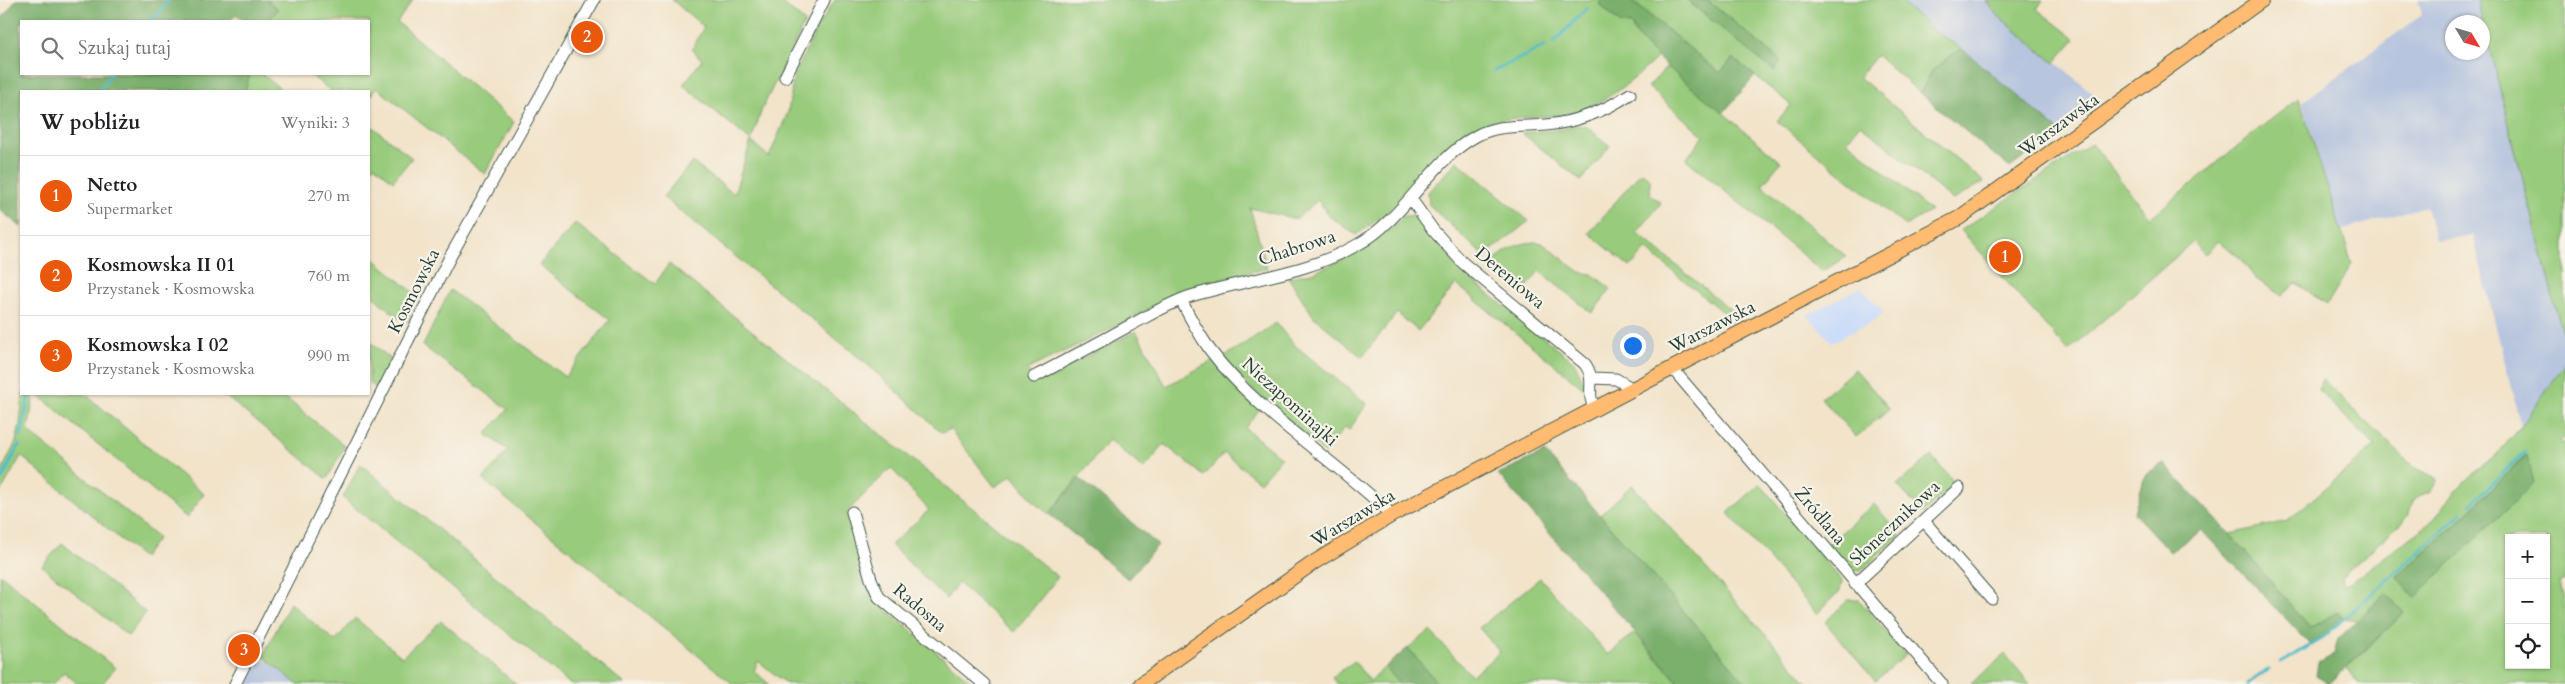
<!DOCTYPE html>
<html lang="pl">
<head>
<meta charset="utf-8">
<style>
  :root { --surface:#fff; --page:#f2f2f2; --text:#202124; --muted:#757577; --line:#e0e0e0; --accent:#ea580c }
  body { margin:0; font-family:Cardo,serif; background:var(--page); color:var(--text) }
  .controls { position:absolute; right:15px; bottom:15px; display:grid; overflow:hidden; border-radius:0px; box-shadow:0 1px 4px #0004 }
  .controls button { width:45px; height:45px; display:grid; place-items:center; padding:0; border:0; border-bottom:1px solid var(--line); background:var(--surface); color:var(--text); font:25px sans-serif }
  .compass { position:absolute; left:2445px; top:15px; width:45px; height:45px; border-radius:50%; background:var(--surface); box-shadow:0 1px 4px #0004; rotate:128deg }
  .you { position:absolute; left:1632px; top:345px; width:18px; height:18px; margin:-12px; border:4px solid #fff; border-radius:50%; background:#1a73e8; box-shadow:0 0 0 8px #1a73e833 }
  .badge { display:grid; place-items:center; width:32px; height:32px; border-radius:50%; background:var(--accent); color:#fff; font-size:16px; font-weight:700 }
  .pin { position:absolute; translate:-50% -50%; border:2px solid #fff; box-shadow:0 1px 5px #0006 }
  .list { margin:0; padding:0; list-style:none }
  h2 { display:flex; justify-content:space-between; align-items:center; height:65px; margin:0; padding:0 20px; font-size:21px }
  h2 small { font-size:16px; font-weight:400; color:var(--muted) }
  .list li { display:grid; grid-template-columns:32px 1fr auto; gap:15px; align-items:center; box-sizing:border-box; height:80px; padding:0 20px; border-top:1px solid var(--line) }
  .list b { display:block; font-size:19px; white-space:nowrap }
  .list p { margin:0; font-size:16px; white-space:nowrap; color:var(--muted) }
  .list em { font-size:16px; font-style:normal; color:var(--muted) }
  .icon { flex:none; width:28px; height:28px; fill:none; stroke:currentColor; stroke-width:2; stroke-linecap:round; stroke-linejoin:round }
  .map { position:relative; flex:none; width:2565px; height:684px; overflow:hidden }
  .search { position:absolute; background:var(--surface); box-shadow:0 1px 4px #0004; left:20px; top:20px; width:350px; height:55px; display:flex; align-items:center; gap:12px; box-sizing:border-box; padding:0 18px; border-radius:0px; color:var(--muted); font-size:19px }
  .panel { position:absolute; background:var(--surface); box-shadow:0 1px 4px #0004; left:20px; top:90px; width:350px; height:305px; border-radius:0px }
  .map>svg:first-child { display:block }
  .built { fill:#cadcf9 }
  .industrial { fill:#b7c5de; fill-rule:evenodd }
  .green { fill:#98cb7c; stroke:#5c8458; fill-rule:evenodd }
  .forest { fill:#7aaf6c; stroke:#4c7650 }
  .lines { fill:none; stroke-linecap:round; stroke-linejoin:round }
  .stream { stroke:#4dbac8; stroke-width:3 }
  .minor-casing { stroke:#3f564a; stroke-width:13 }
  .major-casing { stroke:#3f564a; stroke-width:16 }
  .minor { stroke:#fff; stroke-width:11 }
  .major { stroke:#ffbb71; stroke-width:14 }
  .labels { text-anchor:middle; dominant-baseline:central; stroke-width:4.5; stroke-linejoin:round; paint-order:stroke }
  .street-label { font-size:18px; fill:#1f3d34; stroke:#f7f3e8 }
</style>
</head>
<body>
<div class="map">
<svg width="2565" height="684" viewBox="0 0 2565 684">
  <rect width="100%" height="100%" fill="#f7f3e8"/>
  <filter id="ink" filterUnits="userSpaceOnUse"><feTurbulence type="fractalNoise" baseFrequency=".02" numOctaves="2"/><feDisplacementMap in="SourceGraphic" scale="10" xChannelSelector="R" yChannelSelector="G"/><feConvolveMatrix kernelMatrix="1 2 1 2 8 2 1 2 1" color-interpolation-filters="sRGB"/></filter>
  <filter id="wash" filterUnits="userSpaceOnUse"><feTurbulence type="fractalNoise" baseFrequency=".0096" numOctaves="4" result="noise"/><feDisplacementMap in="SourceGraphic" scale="20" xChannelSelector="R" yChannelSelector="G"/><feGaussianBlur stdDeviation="1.12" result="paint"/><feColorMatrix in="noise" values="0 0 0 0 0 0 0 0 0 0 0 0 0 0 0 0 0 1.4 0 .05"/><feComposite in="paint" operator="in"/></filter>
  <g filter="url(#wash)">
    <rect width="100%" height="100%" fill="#f2e3c9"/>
    <path class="built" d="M 1861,287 L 1884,313 L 1872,322 L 1832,342 L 1807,315 Z"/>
    <path class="industrial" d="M 1899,0 L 1986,0 L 1995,13 L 2100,99 L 2059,131 L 1961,48 L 1937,33 Z
      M 2418,0 L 2477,0 L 2565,344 L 2565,363 L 2521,427 L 2473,235 L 2435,241 L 2426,206 L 2340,231 L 2302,102 L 2422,15 ZM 2452,22 L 2482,22 L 2482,52 L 2452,52 Z
      M 268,661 L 297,684 L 248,684 L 259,663 Z"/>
    <path class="green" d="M 267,0 L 413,0 L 397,22 L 514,122 L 485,174 L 377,88 L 369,97 L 369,91 L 331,91 L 309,74 L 369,74 L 369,21 L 269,21 L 278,9 Z
      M 672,0 L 779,0 L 805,22 L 762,109 L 751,141 L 769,157 L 788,112 L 794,76 L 817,28 L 835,0 L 1602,0 L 1599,4 L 1621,24 L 1632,25 L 1633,31 L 1658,57 C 1630,84 1598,110 1558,115 C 1531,118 1502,116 1476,127 C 1451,138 1422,180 1401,201 C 1387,214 1371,224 1356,235 L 1329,216 L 1318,200 L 1296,219 L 1250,208 L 1267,268 L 1219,280 L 1173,295 L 1125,322 L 1026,370 L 1038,381 L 1136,331 L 1166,386 L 1214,360 L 1261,407 L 1245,428 L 1281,458 L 1260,482 L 1224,453 L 1204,476 L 1164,444 L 1144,469 L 1109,440 L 1049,514 L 1036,504 L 1012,475 L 995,487 L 950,429 L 942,433 L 868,365 L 663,197 L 692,162 L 734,194 L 751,141 L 683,85 L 702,60 L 692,49 L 704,27 Z
      M 1631,0 L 1687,0 L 1774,70 L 1781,61 L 1707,0 L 1899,0 L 1937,33 L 1961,48 L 1932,71 L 1920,93 L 1877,55 L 1859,77 L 1984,182 L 1953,200 L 1860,124 L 1847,141 L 1931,211 L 1905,226 L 1777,121 L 1791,105 L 1733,58 L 1720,73 Z
      M 1986,0 L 2043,0 L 2037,9 L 2075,39 L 2054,63 L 1995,13 Z
      M 2477,0 L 2565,0 L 2565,102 L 2559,104 L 2565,126 L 2565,344 Z
      M 1668,66 L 1781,162 L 1762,185 L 1847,257 L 1822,271 L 1686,159 L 1704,136 L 1648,87 Z
      M 250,74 L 262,74 L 283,91 L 245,91 Z
      M 2299,98 L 2352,264 L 2327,304 L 2296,283 L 2282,296 L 2255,278 L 2239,257 L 2219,241 L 2205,254 L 2193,242 L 2068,351 L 1961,230 L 2092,143 L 2150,218 L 2252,134 Z
      M 369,124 L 412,158 L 393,181 L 374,165 L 369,172 Z
      M 1578,125 L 1587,127 L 1610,146 L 1581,181 L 1522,133 L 1558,130 Z
      M 1457,161 L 1529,221 L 1484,256 L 1429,205 L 1428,192 Z
      M 1641,172 L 1650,179 L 1650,194 L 1661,203 L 1637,233 L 1738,316 L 1732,320 L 1646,249 L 1630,267 L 1589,233 Z
      M 1416,215 L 1464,274 L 1574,362 L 1589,393 L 1456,284 L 1418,331 L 1397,313 L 1362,357 L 1314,317 L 1288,277 L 1312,273 L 1340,261 L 1390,230 L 1404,216 Z
      M 575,223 L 655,284 L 669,264 L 1058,577 L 1014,632 L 958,583 L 946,599 L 891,545 L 929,510 L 891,468 L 847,512 L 864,580 L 872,597 L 974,684 L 787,684 L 758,661 L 754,671 L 769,684 L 733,684 L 483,480 L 508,450 L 486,434 L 508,409 L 423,346 L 450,290 L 565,377 L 610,320 L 539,265 Z
      M 1535,242 L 1542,243 L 1580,272 L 1592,274 L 1611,289 L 1592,313 L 1539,271 L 1527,287 C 1514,282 1497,274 1495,260 C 1507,249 1518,243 1535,242 Z
      M 369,255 L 419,297 L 405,323 L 369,293 Z
      M 1276,323 L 1292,343 L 1367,404 L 1349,430 L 1345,427 L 1325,453 L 1251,388 L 1222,358 Z
      M 369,341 L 391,359 L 376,388 L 369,382 Z
      M 2565,363 L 2565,438 L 2560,443 L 2565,445 L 2565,580 L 2560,582 L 2565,605 L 2565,684 L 2359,684 L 2346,669 L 2404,613 L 2386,593 L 2357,621 L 2343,619 L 2338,612 L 2310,628 L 2230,534 L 2287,521 L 2375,446 L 2318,390 L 2322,379 L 2414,467 L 2438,479 L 2431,491 L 2414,498 L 2408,517 L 2341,577 L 2342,585 L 2351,582 L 2431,522 L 2446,501 L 2469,477 L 2498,453 L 2521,427 ZM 2526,455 L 2415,597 L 2414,597 L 2397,576 L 2454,526 ZM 2509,538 L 2546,538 L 2546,665 L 2509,665 Z
      M 1855,369 L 1890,409 L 1856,437 L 1821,398 Z
      M 23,394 L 34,394 L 28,431 L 158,538 L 143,558 L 21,456 L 0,493 L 0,474 L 16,442 L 20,423 Z
      M 37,394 L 85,394 L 204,494 L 187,518 Z
      M 223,394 L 281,394 L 345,446 L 327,479 Z
      M 1931,456 L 1955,483 L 1923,513 L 1897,485 Z
      M 360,464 L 625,684 L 570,684 L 343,498 Z
      M 1760,484 L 1842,581 L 1840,591 L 1817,614 L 1728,513 Z
      M 1632,485 L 1809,684 L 1747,684 L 1599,516 Z
      M 1874,504 L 1900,535 L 1861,571 L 1849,570 L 1827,545 Z
      M 62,543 L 146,613 L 128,636 L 42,566 Z
      M 0,574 L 115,668 L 102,684 L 78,684 L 64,672 L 53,684 L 0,684 Z
      M 1540,578 L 1608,655 L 1634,633 L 1680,684 L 1438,684 L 1408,648 L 1430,631 L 1472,676 L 1500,652 L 1479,628 Z
      M 1848,600 L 1859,600 L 1906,655 L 1875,681 L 1825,622 Z
      M 290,603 L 335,641 L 355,618 L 402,657 L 441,621 L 516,684 L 297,684 L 263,656 Z
      M 2005,654 L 2030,684 L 1971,684 Z
      M 1354,661 L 1370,681 L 1385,667 L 1400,684 L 1337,684 L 1332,678 Z"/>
    <path class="forest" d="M 16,0 L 267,0 L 278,9 L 269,21 L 245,21 L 236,14 L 230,21 L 21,21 L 21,74 L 250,74 L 245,91 L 21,91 L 21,227 L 0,210 L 0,21 Z
      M 1602,0 L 1631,0 L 1720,73 L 1733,58 L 1755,76 L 1723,113 C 1705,98 1635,44 1632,25 L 1621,24 L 1599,3 Z
      M 1687,0 L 1707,0 L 1781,61 L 1774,71 Z
      M 1961,48 L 2059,131 L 2010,168 L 1920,93 L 1932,71 Z
      M 1545,452 L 1747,684 L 1680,684 L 1498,474 Z
      M 2527,455 L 2534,483 L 2414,598 L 2397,577 L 2454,526 Z
      M 2163,463 L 2230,534 L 2310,628 L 2338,612 L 2343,619 L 2312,646 L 2201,530 L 2170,552 L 2134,513 L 2145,475 Z
      M 1079,478 L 1158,545 L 1128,579 L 1049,514 Z
      M 2386,593 L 2404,613 L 2329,684 L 2316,676 L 2318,663 L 2334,654 L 2338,639 Z
      M 1408,648 L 1438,684 L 1400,684 L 1385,667 Z"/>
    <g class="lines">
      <path class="stream" d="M 152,21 L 169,0
        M 1554,42 L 1587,8
        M 1494,71 L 1545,46
        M 99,91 L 111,74
        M 21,436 L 29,394
        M 2,479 L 19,445
        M 2471,504 L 2525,452
        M 2281,662 L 2320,640 L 2462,513
        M 2247,684 L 2268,670"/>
    </g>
  </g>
  <g filter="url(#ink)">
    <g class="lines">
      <defs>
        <path id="minor" d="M 785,77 L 824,0
          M 1411,199 L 1433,230 L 1463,263 L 1585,364 C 1597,381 1585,393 1595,409
          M 1181,300 C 1190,318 1199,334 1210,350 C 1258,414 1334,459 1392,515
          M 1675,368 L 1677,374 L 1942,684
          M 1034,377 C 1065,361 1096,344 1127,327 C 1148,316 1169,303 1191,296 C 1246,279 1307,274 1357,245 C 1406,218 1430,161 1476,136 C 1497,124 1523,127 1546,125 C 1577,122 1605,111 1630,94
          M 1592,378 L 1616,379 L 1633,389
          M 852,512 L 871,579 L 879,597 L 984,684
          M 1924,521 L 1992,599
          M 1855,584 L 1959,488
          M 235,684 L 450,257 L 594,0"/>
        <path id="major" d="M 1141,684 L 1313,563 L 1392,515 L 1959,218 L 2262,0"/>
      </defs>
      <use href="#minor" class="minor-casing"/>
      <use href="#major" class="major-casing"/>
      <use href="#minor" class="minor"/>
      <use href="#major" class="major"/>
    </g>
  </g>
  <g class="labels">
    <g class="street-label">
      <text transform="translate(2059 125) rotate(-36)">Warszawska</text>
      <text transform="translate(1297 248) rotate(-18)">Chabrowa</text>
      <text transform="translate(1510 278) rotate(40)">Dereniowa</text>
      <text transform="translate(414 291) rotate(-63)">Kosmowska</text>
      <text transform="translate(1712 327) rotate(-27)">Warszawska</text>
      <text transform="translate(1290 402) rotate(42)">Niezapominajki</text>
      <text transform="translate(1820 516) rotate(50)">Źródlana</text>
      <text transform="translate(1353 518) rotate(-31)">Warszawska</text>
      <text transform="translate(1895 523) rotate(-43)">Słonecznikowa</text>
      <text transform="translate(920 608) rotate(40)">Radosna</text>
    </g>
  </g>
</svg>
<div class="controls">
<button>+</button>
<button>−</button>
<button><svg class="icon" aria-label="locate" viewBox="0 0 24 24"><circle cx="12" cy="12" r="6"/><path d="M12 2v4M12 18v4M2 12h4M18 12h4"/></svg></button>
</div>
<svg class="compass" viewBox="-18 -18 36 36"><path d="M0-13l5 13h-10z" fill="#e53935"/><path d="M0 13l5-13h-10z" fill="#757577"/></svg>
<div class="you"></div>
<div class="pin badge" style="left:2005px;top:257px">1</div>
<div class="pin badge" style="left:587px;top:37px">2</div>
<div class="pin badge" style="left:244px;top:650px">3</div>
<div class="search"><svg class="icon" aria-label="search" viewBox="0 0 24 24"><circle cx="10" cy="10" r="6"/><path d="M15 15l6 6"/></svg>Szukaj tutaj</div>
<section class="panel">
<h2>W pobliżu<small>Wyniki: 3</small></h2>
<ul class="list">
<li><span class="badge">1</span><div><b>Netto</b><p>Supermarket</p></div><em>270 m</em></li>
<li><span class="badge">2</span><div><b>Kosmowska II 01</b><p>Przystanek · Kosmowska</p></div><em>760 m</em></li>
<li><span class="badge">3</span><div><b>Kosmowska I 02</b><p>Przystanek · Kosmowska</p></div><em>990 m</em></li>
</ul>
</section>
</div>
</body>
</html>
